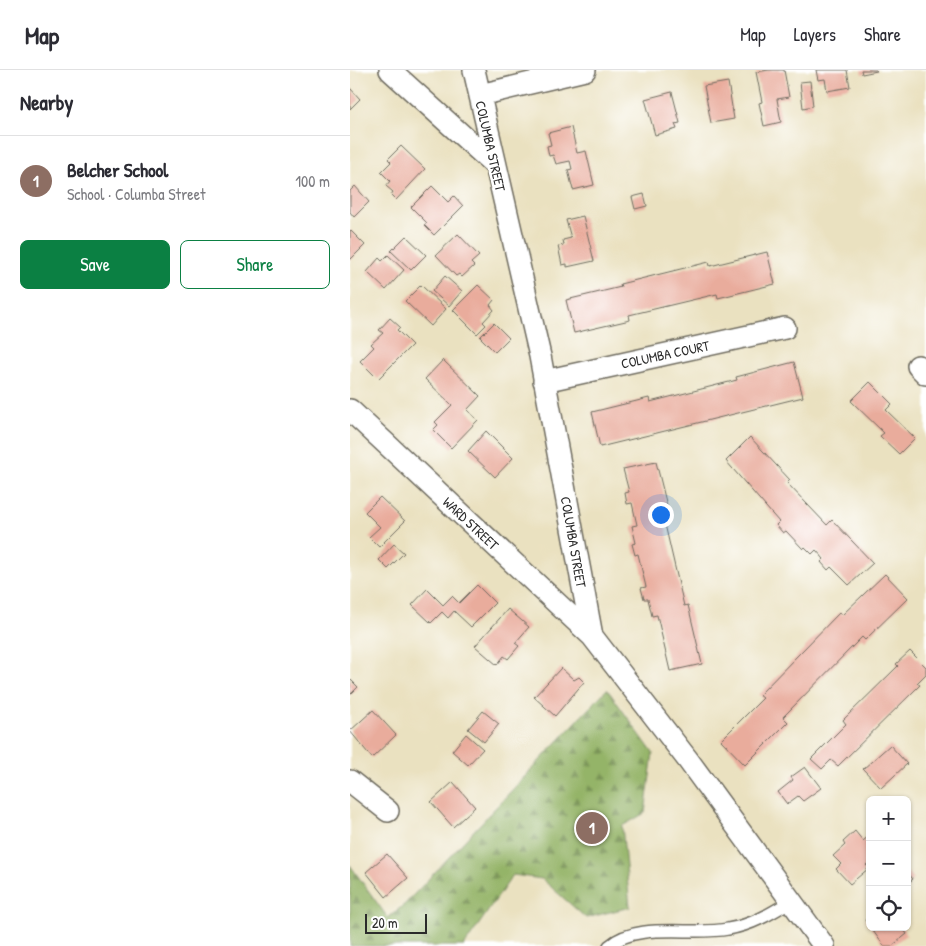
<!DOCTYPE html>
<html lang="en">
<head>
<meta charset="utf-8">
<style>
  :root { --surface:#fff; --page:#f7f7f7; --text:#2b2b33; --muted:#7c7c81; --line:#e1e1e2; --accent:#0b8043 }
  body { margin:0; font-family:"Patrick Hand",sans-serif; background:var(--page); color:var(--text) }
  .controls { position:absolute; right:15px; bottom:15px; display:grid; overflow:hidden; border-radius:8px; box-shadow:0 1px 4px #0004 }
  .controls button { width:45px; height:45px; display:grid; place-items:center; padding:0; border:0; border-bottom:1px solid var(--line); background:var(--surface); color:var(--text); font:25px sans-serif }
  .scale { position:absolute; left:15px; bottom:12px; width:62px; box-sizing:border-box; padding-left:5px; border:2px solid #2b2b2b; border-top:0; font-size:14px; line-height:18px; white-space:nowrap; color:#2b2b2b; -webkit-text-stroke:4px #fff; paint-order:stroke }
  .you { position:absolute; left:310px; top:444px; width:18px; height:18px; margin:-12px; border:4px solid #fff; border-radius:50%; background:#1a73e8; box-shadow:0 0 0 8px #1a73e833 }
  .badge { display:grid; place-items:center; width:32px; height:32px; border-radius:50%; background:var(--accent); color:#fff; font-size:16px; font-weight:700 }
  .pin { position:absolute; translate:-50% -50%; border:2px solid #fff; box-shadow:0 1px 5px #0006 }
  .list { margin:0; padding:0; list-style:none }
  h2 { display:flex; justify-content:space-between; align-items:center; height:65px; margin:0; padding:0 20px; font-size:21px }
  h2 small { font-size:16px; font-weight:400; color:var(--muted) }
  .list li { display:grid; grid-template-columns:32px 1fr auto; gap:15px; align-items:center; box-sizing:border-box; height:90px; padding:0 20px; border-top:1px solid var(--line) }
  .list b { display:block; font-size:19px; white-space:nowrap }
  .list p { margin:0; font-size:16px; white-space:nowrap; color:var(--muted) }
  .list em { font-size:16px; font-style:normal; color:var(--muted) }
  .actions { display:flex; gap:10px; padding:15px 20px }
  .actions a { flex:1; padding:11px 0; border:1px solid var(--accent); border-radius:8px; text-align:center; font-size:18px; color:var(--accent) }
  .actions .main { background:var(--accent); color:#fff }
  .icon { flex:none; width:28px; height:28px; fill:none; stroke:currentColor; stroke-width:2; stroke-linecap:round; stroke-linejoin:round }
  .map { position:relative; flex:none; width:576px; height:876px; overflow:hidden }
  header { display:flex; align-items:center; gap:30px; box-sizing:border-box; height:70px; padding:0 25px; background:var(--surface); border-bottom:1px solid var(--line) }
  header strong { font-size:24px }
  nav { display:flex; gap:28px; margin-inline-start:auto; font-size:18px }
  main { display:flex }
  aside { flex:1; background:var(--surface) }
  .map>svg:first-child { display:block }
  .forest { fill:url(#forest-firs); stroke:#60704a }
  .building { fill:#e9ac9c }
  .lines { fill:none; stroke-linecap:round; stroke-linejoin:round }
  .lane-casing { stroke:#6e6b5f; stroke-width:14 }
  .street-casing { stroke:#6e6b5f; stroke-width:24 }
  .lane { stroke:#fff; stroke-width:11 }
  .street { stroke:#fff; stroke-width:21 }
  .labels { text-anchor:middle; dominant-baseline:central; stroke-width:5; stroke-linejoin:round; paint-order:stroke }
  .street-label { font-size:14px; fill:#2b2b2b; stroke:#fff }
</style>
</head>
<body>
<header>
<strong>Map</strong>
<nav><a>Map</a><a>Layers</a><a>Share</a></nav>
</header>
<main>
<aside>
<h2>Nearby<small></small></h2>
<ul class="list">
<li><span class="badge" style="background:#8d6e63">1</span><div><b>Belcher School</b><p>School · Columba Street</p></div><em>100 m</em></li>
</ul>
<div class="actions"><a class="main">Save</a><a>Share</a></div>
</aside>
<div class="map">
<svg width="576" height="876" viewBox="0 0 576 876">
  <defs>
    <pattern id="forest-firs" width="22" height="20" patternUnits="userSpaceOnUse" patternTransform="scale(1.25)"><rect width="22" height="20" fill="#94b468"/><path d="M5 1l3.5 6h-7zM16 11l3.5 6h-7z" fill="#799356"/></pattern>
  </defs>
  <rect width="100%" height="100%" fill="#fff"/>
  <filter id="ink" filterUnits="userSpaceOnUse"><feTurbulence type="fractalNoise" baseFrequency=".02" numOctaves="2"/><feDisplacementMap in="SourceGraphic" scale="10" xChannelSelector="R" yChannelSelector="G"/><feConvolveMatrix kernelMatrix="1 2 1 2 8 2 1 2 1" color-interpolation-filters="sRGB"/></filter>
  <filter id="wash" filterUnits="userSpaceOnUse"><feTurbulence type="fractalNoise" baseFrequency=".0096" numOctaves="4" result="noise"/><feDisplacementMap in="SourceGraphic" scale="20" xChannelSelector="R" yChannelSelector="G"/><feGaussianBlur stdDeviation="1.12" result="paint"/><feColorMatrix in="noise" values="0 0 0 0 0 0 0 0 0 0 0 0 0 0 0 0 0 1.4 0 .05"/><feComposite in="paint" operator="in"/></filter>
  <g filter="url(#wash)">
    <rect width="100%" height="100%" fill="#eae1c0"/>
    <path class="forest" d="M 257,619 L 303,683 L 295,743 L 272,756 L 280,837 L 236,848 L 192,809 L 163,805 L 114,876 L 0,876 L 0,795 L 38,848 L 55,834 Z"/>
    <g id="blocks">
      <path class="building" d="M 419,0 L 434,0 L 439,27 L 427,29 L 431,52 L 414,56 L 409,33 L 412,32 L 406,2 Z
        M 466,0 L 497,0 L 500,17 L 477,21 L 475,9 L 468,10 Z
        M 511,0 L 526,0 L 527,1 L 512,4 Z
        M 460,11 L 463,36 L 453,38 L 450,12 Z
        M 378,12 L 384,49 L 361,53 L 354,16 Z
        M 0,18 L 10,29 L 0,39 Z
        M 322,22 L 330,53 L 325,54 L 327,59 L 305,65 L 295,29 Z
        M 221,57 L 227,83 L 236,81 L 244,115 L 223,120 L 218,100 L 222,99 L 220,91 L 206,94 L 203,85 L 199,86 L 197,76 L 201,75 L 198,63 Z
        M 51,76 L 75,99 L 46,130 L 41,125 L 43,122 L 36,116 L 40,111 L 31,102 L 41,92 L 38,89 Z
        M 5,116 L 19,132 L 4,147 L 0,142 L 0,121 Z
        M 82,116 L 98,132 L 104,126 L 113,136 L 84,165 L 74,155 L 77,153 L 61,137 Z
        M 294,124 L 297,136 L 285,139 L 282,127 Z
        M 233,146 L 244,191 L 217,197 L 217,194 L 212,195 L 208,176 L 214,175 L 213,170 L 221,168 L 216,150 Z
        M 0,160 L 15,175 L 0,190 Z
        M 108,164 L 129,186 L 121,193 L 124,196 L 112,207 L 109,204 L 106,206 L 86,185 Z
        M 56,166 L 76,185 L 61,200 L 41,181 Z
        M 417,182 L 425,214 L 368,228 L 367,224 L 279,245 L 280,250 L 224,263 L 216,230 L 271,217 L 270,214 L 359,192 L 360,196 Z
        M 38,185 L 54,200 L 36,220 L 17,202 L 29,188 L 32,191 Z
        M 95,206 L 112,221 L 99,236 L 82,221 Z
        M 71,215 L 96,239 L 81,256 L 55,231 Z
        M 128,215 L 144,230 L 140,235 L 144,240 L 133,252 L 136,255 L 127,264 L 103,240 Z
        M 40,248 L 50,257 L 47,260 L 62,275 L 28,309 L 10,291 L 24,277 L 21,274 L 33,263 L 29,260 Z
        M 144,253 L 159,268 L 145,282 L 130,267 Z
        M 93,290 L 130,326 L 117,340 L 128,350 L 101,378 L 83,360 L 88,355 L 85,352 L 102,335 L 75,309 Z
        M 444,292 L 453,327 L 250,377 L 242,342 L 299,328 L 300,332 L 387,310 L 386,307 Z
        M 520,312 L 542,334 L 536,340 L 565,368 L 549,384 L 530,366 L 534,363 L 501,331 Z
        M 136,361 L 163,388 L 145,407 L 118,381 Z
        M 400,367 L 440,410 L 437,413 L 477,455 L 482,450 L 523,493 L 499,515 L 481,497 L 478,500 L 471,492 L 474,489 L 466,480 L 462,484 L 455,477 L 453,479 L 436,461 L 433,463 L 426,455 L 429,452 L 376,391 Z
        M 306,392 L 320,448 L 314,450 L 334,536 L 338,535 L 352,594 L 320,601 L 307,545 L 302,546 L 298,529 L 294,529 L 291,518 L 296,517 L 288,484 L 285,485 L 282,474 L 286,473 L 282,456 L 287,455 L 282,433 L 277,434 L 275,423 L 279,422 L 273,399 Z
        M 30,427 L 55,451 L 29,477 L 19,467 L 30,457 L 15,442 Z
        M 44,474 L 54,483 L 38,499 L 29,490 Z
        M 535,504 L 558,528 L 515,570 L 512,567 L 433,647 L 438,652 L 395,695 L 371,670 L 413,628 L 409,625 L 490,542 L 492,545 Z
        M 127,515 L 145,533 L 121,557 L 104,541 L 98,548 L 92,542 L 81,553 L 62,535 L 77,519 L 93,535 L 102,526 L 109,533 Z
        M 158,539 L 179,557 L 165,573 L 169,576 L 158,589 L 154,586 L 147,595 L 125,576 Z
        M 560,581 L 576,597 L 576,604 L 567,613 L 570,615 L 488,696 L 481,690 L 472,699 L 461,689 L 496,654 L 493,650 L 548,596 L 546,594 Z
        M 211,598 L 224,610 L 229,607 L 234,612 L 205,646 L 184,627 Z
        M 0,609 L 8,617 L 0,625 Z
        M 23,640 L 46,665 L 22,688 L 0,661 Z
        M 133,641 L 149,654 L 134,672 L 118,659 Z
        M 116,664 L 133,679 L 118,695 L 102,681 Z
        M 540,675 L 557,694 L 531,718 L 513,699 Z
        M 455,697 L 471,718 L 453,731 L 448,726 L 437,734 L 428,722 L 443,710 L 441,707 Z
        M 103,712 L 125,737 L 103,757 L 81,732 Z
        M 505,761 L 513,771 L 520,765 L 520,792 L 516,795 L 519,798 L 500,814 L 486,799 L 491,794 L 483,786 L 495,775 L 493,772 Z
        M 37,784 L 58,808 L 36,827 L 16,802 Z
        M 557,802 L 563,809 L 557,814 Z
        M 520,847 L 520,857 L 552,857 L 557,864 L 542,876 L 534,876 L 515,850 Z"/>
    </g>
  </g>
  <g filter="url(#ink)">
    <use href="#blocks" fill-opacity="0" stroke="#6e6b5f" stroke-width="1"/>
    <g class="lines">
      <defs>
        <path id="lane" d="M 259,876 C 287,851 343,866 378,859 C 402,855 420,844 441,831"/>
        <path id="street" d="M 40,0 L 146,96
          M 124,0 L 190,286 L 242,566 L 338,690 L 474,876
          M 130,25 L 235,0
          M 568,296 L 576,304
          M 194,311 L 435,258
          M 0,340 L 242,566
          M 0,711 L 38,741"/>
      </defs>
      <use href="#lane" class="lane-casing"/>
      <use href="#street" class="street-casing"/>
      <use href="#lane" class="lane"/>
      <use href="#street" class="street"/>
    </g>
  </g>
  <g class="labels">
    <g class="street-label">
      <text transform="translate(141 76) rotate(77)">COLUMBA STREET</text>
      <text transform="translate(315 284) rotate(-12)">COLUMBA COURT</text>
      <text transform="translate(121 453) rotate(43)">WARD STREET</text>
      <text transform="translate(224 472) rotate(80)">COLUMBA STREET</text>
    </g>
  </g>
</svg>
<div class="controls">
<button>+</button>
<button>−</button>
<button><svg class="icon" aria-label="locate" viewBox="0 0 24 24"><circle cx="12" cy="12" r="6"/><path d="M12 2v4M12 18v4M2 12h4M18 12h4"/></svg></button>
</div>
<div class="scale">20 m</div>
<div class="you"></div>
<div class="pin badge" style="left:242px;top:758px;background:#8d6e63">1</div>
</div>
</main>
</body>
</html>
